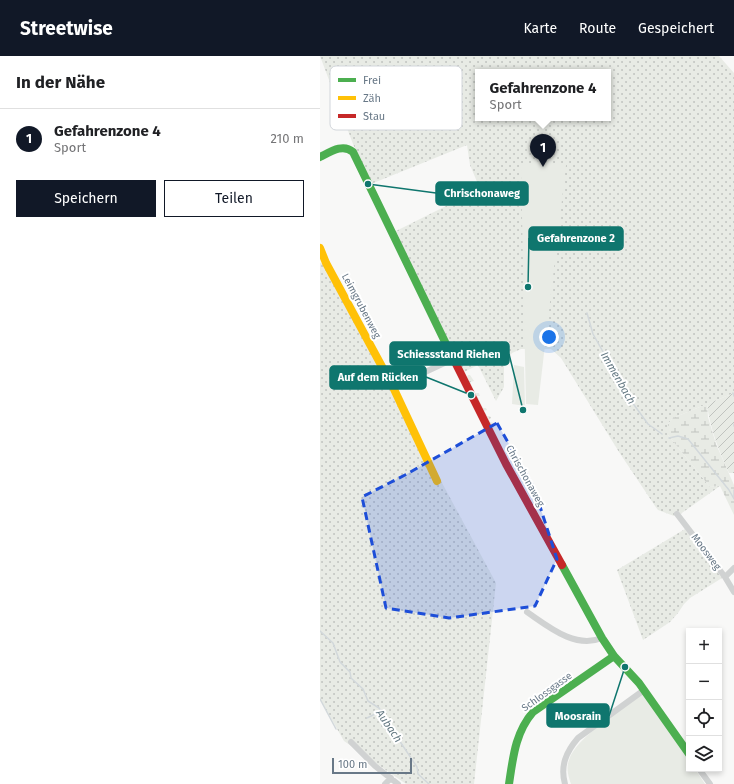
<!DOCTYPE html>
<html lang="de">
<head>
<meta charset="utf-8">
<style>
  :root { --surface:#fff; --page:#f6f6f6; --text:#202124; --muted:#757577; --line:#e0e0e0; --accent:#111827 }
  body { margin:0; font-family:"Fira Sans",sans-serif; background:var(--page); color:var(--text) }
  .controls { position:absolute; right:12px; bottom:12px; display:grid; overflow:hidden; border-radius:0px; box-shadow:0 2px 6px #0003 }
  .controls button { width:36px; height:36px; display:grid; place-items:center; padding:0; border:0; border-bottom:1px solid var(--line); background:var(--surface); color:var(--text); font:20px sans-serif }
  .scale { position:absolute; left:12px; bottom:10px; width:80px; box-sizing:border-box; padding-left:4px; border:2px solid #687887; border-top:0; font-size:11px; line-height:14px; white-space:nowrap; color:#687887; -webkit-text-stroke:3px #fff; paint-order:stroke }
  .you { position:absolute; left:229px; top:281px; width:14px; height:14px; margin:-10px; border:3px solid #fff; border-radius:50%; background:#1a73e8; box-shadow:0 0 0 6px #1a73e833 }
  .badge { display:grid; place-items:center; width:26px; height:26px; border-radius:50%; background:var(--accent); color:#fff; font-size:13px; font-weight:700 }
  .pin { position:absolute; translate:-50% -33px; filter:drop-shadow(0 1px 2px #0008) }
  .pin::after { content:''; position:absolute; top:21px; width:14px; height:12px; background:inherit; clip-path:polygon(0 0,100% 0,50% 100%) }
  .popup { position:absolute; left:155px; top:13px; width:136px; height:52px; box-sizing:border-box; display:grid; place-content:center; border-radius:0px; background:var(--surface); filter:drop-shadow(0 1px 3px #0005); font-size:13px; white-space:nowrap; color:var(--muted) }
  .popup b { font-size:15px; color:var(--text) }
  .popup::after { content:''; position:absolute; left:50%; top:100%; margin-left:-8px; border:8px solid transparent; border-top-color:var(--surface) }
  .list { margin:0; padding:0; list-style:none }
  h2 { display:flex; justify-content:space-between; align-items:center; height:52px; margin:0; padding:0 16px; font-size:17px }
  h2 small { font-size:13px; font-weight:400; color:var(--muted) }
  .list li { display:grid; grid-template-columns:26px 1fr auto; gap:12px; align-items:center; box-sizing:border-box; height:60px; padding:0 16px; border-top:1px solid var(--line) }
  .list b { display:block; font-size:15px; white-space:nowrap }
  .list p { margin:0; font-size:13px; white-space:nowrap; color:var(--muted) }
  .list em { font-size:13px; font-style:normal; color:var(--muted) }
  .actions { display:flex; gap:8px; padding:12px 16px }
  .actions a { flex:1; padding:9px 0; border:1px solid var(--accent); border-radius:0px; text-align:center; font-size:14px; color:var(--accent) }
  .actions .main { background:var(--accent); color:#fff }
  .icon { flex:none; width:22px; height:22px; fill:none; stroke:currentColor; stroke-width:2; stroke-linecap:round; stroke-linejoin:round }
  .map { position:relative; flex:none; width:414px; height:728px; overflow:hidden }
  header { display:flex; align-items:center; gap:24px; box-sizing:border-box; height:56px; padding:0 20px; background:var(--accent); color:#fff }
  header strong { font-size:19px }
  nav { display:flex; gap:22px; margin-inline-start:auto; font-size:14px }
  main { display:flex }
  aside { flex:1; background:var(--surface) }
  .map>svg:first-child { display:block }
  .grass { fill:url(#grass-dots); fill-rule:evenodd }
  .wetland { fill:url(#wetland-marsh) }
  .park { fill:#e8ebe5 }
  .garden { fill:url(#garden-furrows) }
  .lines { fill:none; stroke-linecap:round; stroke-linejoin:round }
  .stream { stroke:#d2d8db; stroke-width:1.5 }
  .street { stroke:#d0d2d2; stroke-width:6 }
  .fast { stroke:#4caf50; stroke-width:8 }
  .slow { stroke:#ffc107; stroke-width:8 }
  .jam { stroke:#c62828; stroke-width:8 }
  .marked { fill:#1d4ed8; fill-opacity:0.2; stroke:#1d4ed8; stroke-width:3; stroke-dasharray:8 5; stroke-linejoin:round }
  .labels { text-anchor:middle; dominant-baseline:central; stroke-width:4; stroke-linejoin:round; paint-order:stroke }
  .street-label { font-size:10px; fill:#687887; stroke:#fff }
  .water-label { font-size:11px; font-style:italic; fill:#647983; stroke:#fff }
  .key { fill:#fff; stroke:#d2d6db; stroke-width:1 }
  .key-label { font-size:11px; fill:#687887 }
  .leader { fill:none; stroke:#0f766e; stroke-width:1.5 }
  .callout-dot { fill:#0f766e; stroke:#fff; stroke-width:1.5 }
  .callout { fill:#0f766e; stroke:#0f766e; stroke-width:1.5 }
  .callout-label { font-size:11px; text-anchor:middle; font-weight:bold; fill:#fff }
</style>
</head>
<body>
<header>
<strong>Streetwise</strong>
<nav><a>Karte</a><a>Route</a><a>Gespeichert</a></nav>
</header>
<main>
<aside>
<h2>In der Nähe<small></small></h2>
<ul class="list">
<li><span class="badge">1</span><div><b>Gefahrenzone 4</b><p>Sport</p></div><em>210 m</em></li>
</ul>
<div class="actions"><a class="main">Speichern</a><a>Teilen</a></div>
</aside>
<div class="map">
<svg width="414" height="728" viewBox="0 0 414 728">
  <defs>
    <pattern id="grass-dots" width="8" height="8" patternUnits="userSpaceOnUse"><rect width="8" height="8" fill="#e8ebe5"/><path d="M2 2h.1M6 6h.1" fill="none" stroke="#c0c3bf" stroke-width="1.8" stroke-linecap="round"/></pattern>
    <pattern id="wetland-marsh" width="20" height="14" patternUnits="userSpaceOnUse"><rect width="20" height="14" fill="#e8ebe5"/><path d="M1 5h8M5 5V1M11 12h8M15 12V8" fill="none" stroke="#c0c3bf"/></pattern>
    <pattern id="garden-furrows" width="10" height="10" patternUnits="userSpaceOnUse"><rect width="10" height="10" fill="#e8ebe5"/><path d="M-1 1l2-2M0 10L10 0M9 11l2-2" fill="none" stroke="#c0c3bf"/></pattern>
  </defs>
  <rect width="100%" height="100%" fill="#f8f8f7"/>
  <path class="grass" d="M 0,0 L 399,0 L 414,17 L 414,337 L 353,362 L 348,368 L 348,379 L 390,431 L 400,430 L 359,459 L 354,460 L 338,454 L 335,450 L 299,396 L 241,302 L 231,293 L 201,293 L 192,297 L 184,309 L 184,331 L 176,345 L 158,309 L 140,318 L 74,176 L 160,133 L 150,109 L 147,89 L 51,128 L 33,88 ZM 158,16 L 288,16 L 288,62 L 158,62 Z
    M 0,207 L 4,208 L 176,527 L 154,728 L 86,728 L 24,685 L 0,643 Z
    M 148,319 L 150,319 L 154,325 L 150,326 L 155,337 L 159,337 L 160,340 L 157,340 L 163,352 L 166,352 L 167,354 L 164,355 L 167,360 L 170,360 L 171,362 L 169,363 L 170,366 L 174,367 L 175,369 L 173,373 L 147,321 Z
    M 365,473 L 402,522 L 370,542 L 364,548 L 358,557 L 350,566 L 323,584 L 297,514 Z"/>
  <path class="wetland" d="M 387,348 L 388,361 L 396,388 L 414,429 L 414,459 L 400,430 L 390,431 L 348,379 L 348,368 L 353,362 Z"/>
  <path class="park" d="M 218,105 L 246,109 L 218,349 L 206,348 L 201,113 L 201,109 L 212,109 Z
    M 194,309 L 204,311 L 205,350 L 192,348 Z
    M 324,637 L 369,704 L 369,713 L 375,713 L 385,728 L 251,728 C 248,720 246,712 249,704 C 256,681 304,652 324,637 Z"/>
  <path class="garden" d="M 414,337 L 414,417 L 409,417 C 399,395 390,373 387,348 Z"/>
  <g class="lines">
    <path class="stream" d="M 267,257 L 273,278 L 309,342 L 328,368 L 342,378
      M 413,337 L 414,340
      M 414,368 L 414,370
      M 349,382 L 358,380 L 368,383 L 409,434 L 414,443
      M 414,440 L 414,434
      M 0,575 L 13,587 L 20,606 L 30,616 L 31,622 L 43,633 L 48,645 L 59,652 L 61,655 L 71,676 L 75,678 L 97,711 L 98,718 L 109,728
      M 0,643 L 16,673
      M 47,662 L 61,655"/>
    <path class="street" d="M 73,331 L 133,303
      M 357,458 L 405,521 L 414,536
      M 405,521 L 414,512
      M 207,556 C 229,571 255,593 282,582
      M 31,686 L 55,710 L 78,728
      M 379,713 L 390,728
      M 65,728 L 71,722
      M 245,728 C 240,710 246,696 258,682 L 324,634"/>
    <path class="fast" d="M 0,101 C 10,96 23,87 33,96 L 127,290
      M 242,509 L 282,582 L 294,600 L 319,627 L 369,698
      M 189,728 C 193,702 195,677 213,656 L 294,600"/>
    <path class="slow" d="M 0,192 L 6,207 L 73,331 L 117,425"/>
    <path class="jam" d="M 127,290 L 186,408 L 242,509"/>
  </g>
  <path class="marked" d="M 177,367 L 214,432 L 237,503 L 215,550 L 129,562 L 66,552 L 42,441 L 85,419 Z"/>
  <g class="labels">
    <g class="street-label">
      <text transform="translate(41 250) rotate(62)">Leimgrubenweg</text>
      <text transform="translate(205 420) rotate(61)">Chrischonaweg</text>
      <text transform="translate(386 496) rotate(53)">Moosweg</text>
      <text transform="translate(227 636) rotate(-36)">Schlossgasse</text>
    </g>
    <g class="water-label">
      <text transform="translate(298 322) rotate(60)">Immenbach</text>
      <text transform="translate(69 670) rotate(56)">Aubach</text>
    </g>
  </g>
  <rect x="10" y="10" width="132" height="64" rx="6" class="key"/>
  <rect x="18" y="22" width="18" height="4" fill="#4caf50"/>
  <rect x="18" y="40" width="18" height="4" fill="#ffc107"/>
  <rect x="18" y="58" width="18" height="4" fill="#c62828"/>
  <g class="key-label">
    <text x="43" y="28">Frei</text>
    <text x="43" y="46">Zäh</text>
    <text x="43" y="64">Stau</text>
  </g>
  <path class="leader" d="M48 128L116 137M208 231L209 182M203 354L189 298M151 339L106 321M305 611L289 660"/>
  <g class="callout-dot">
    <circle cx="48" cy="128" r="4"/>
    <circle cx="208" cy="231" r="4"/>
    <circle cx="203" cy="354" r="4"/>
    <circle cx="151" cy="339" r="4"/>
    <circle cx="305" cy="611" r="4"/>
  </g>
  <g class="callout">
    <rect x="116" y="126" width="92" height="23" rx="4"/>
    <rect x="209" y="171" width="94" height="23" rx="4"/>
    <rect x="70" y="286" width="119" height="23" rx="4"/>
    <rect x="10" y="310" width="96" height="23" rx="4"/>
    <rect x="227" y="648" width="62" height="23" rx="4"/>
  </g>
  <g class="callout-label">
    <text x="162" y="141">Chrischonaweg</text>
    <text x="256" y="186">Gefahrenzone 2</text>
    <text x="129" y="302">Schiessstand Riehen</text>
    <text x="58" y="325">Auf dem Rücken</text>
    <text x="258" y="664">Moosrain</text>
  </g>
</svg>
<div class="controls">
<button>+</button>
<button>−</button>
<button><svg class="icon" aria-label="locate" viewBox="0 0 24 24"><circle cx="12" cy="12" r="6"/><path d="M12 2v4M12 18v4M2 12h4M18 12h4"/></svg></button>
<button><svg class="icon" aria-label="layers" viewBox="0 0 24 24"><path d="M12 4l9 5-9 5-9-5zM3 14l9 5 9-5"/></svg></button>
</div>
<div class="scale">100 m</div>
<div class="you"></div>
<div class="pin badge" style="left:223px;top:111px">1</div>
<div class="popup"><b>Gefahrenzone 4</b>Sport</div>
</div>
</main>
</body>
</html>
